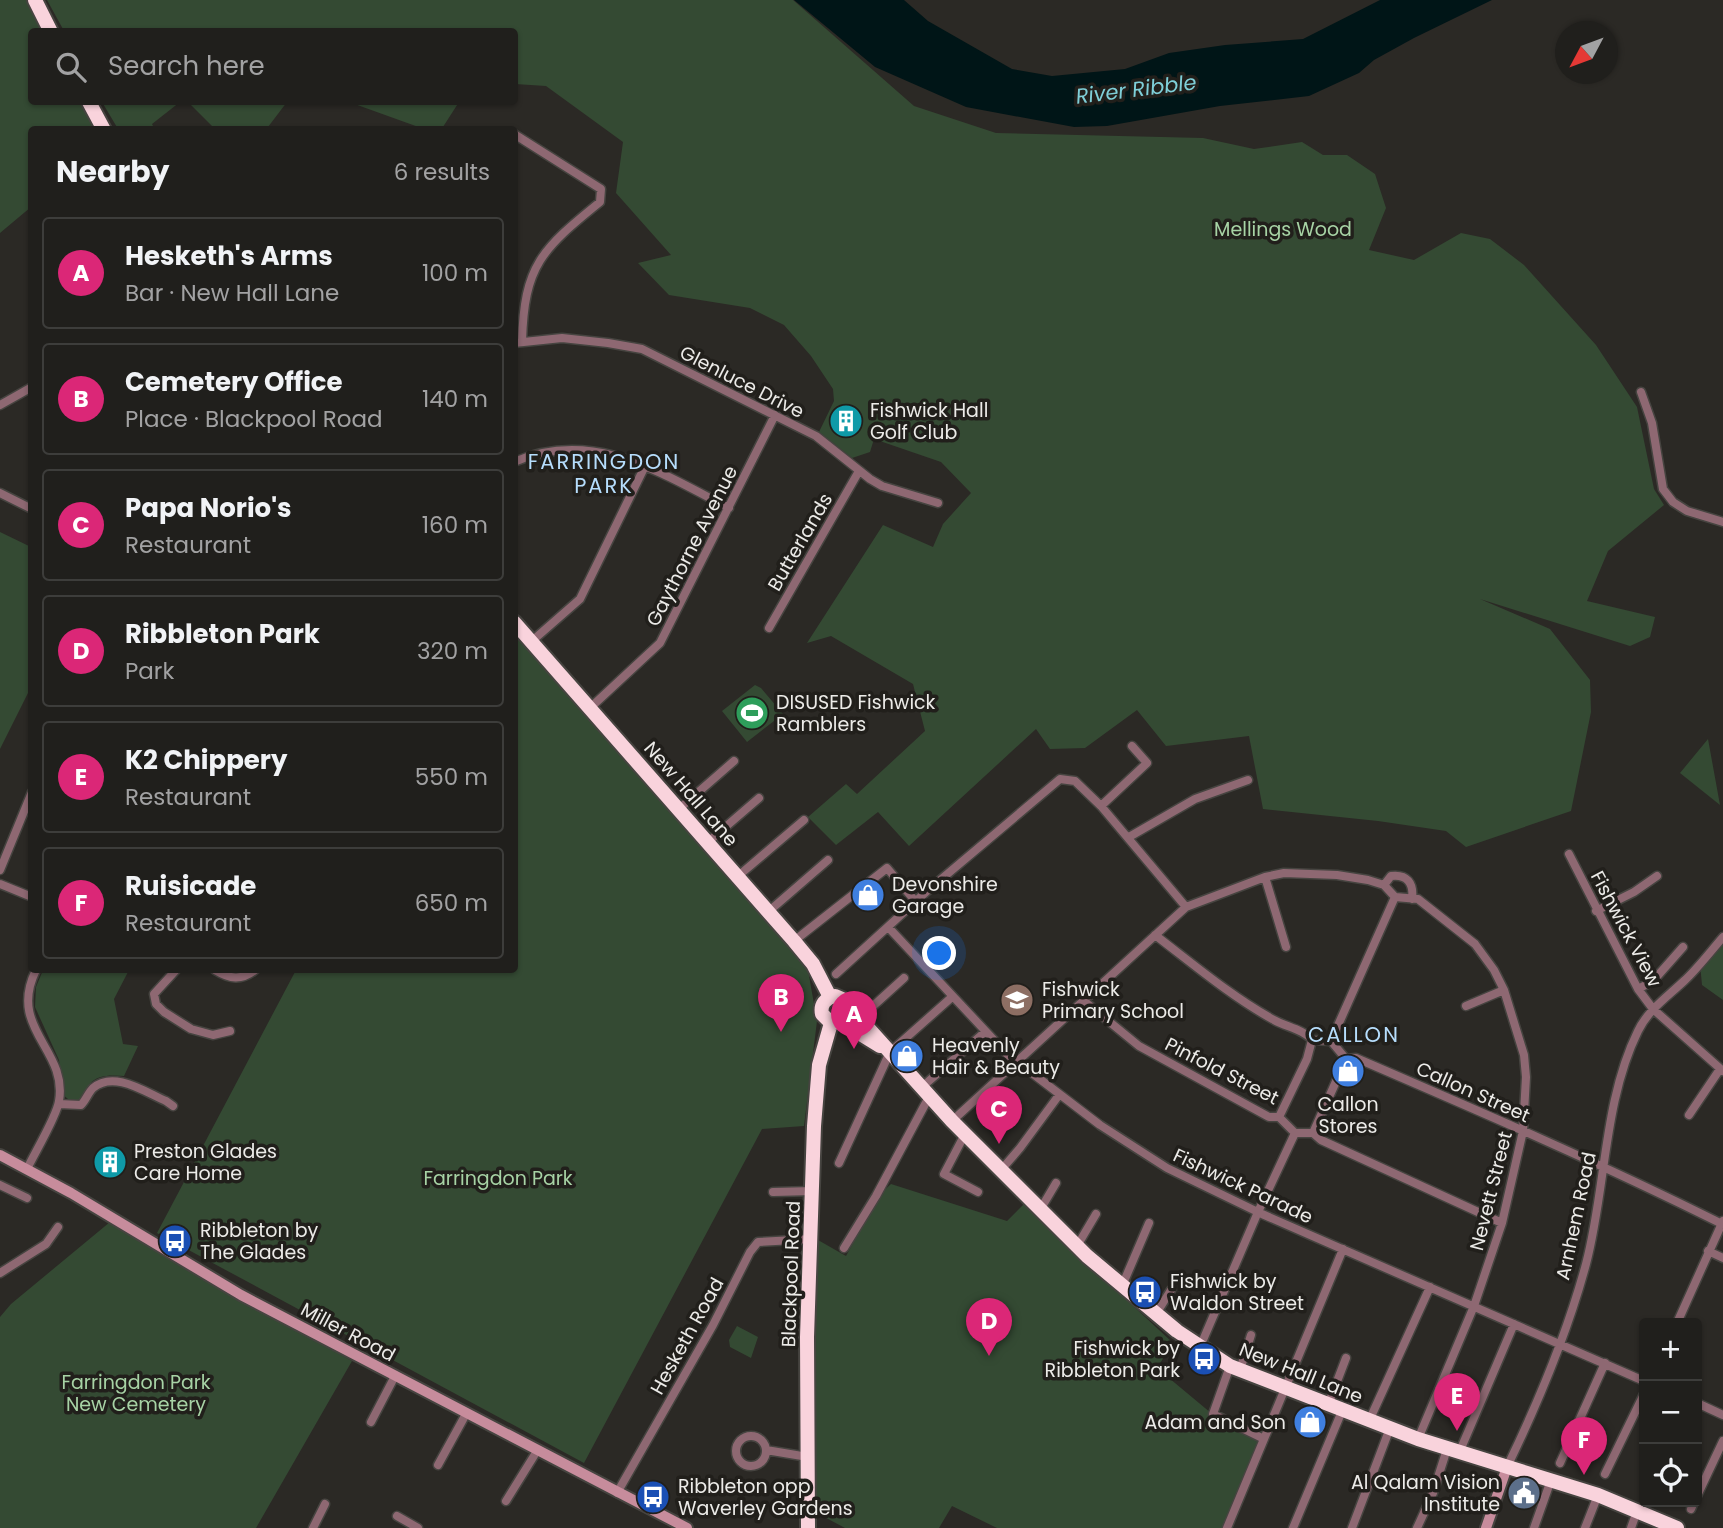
<!DOCTYPE html>
<html lang="en">
<head>
<meta charset="utf-8">
<style>
  :root { --surface:#201f1c; --page:#2d2c29; --text:#f1f3f6; --muted:#a2a2a3; --line:#3d3d3b; --accent:#db2777 }
  body { margin:0; font-family:Poppins,sans-serif; background:var(--page); color:var(--text) }
  .controls { position:absolute; right:21px; bottom:21px; display:grid; overflow:hidden; border-radius:7px; box-shadow:0 2px 5px #0004 }
  .controls button { width:63px; height:63px; display:grid; place-items:center; padding:0; border:0; border-bottom:2px solid var(--line); background:var(--surface); color:var(--text); font:35px sans-serif }
  .compass { position:absolute; left:1555px; top:21px; width:63px; height:63px; border-radius:50%; background:var(--surface); box-shadow:0 2px 5px #0004; rotate:229deg }
  .you { position:absolute; left:940px; top:954px; width:24px; height:24px; margin:-18px; border:5px solid #fff; border-radius:50%; background:#1a73e8; box-shadow:0 0 0 10px #1a73e833 }
  .badge { display:grid; place-items:center; width:46px; height:46px; border-radius:50%; background:var(--accent); color:#fff; font-size:23px; font-weight:700 }
  .pin { position:absolute; translate:-50% -58px; filter:drop-shadow(0 2px 4px #0008) }
  .pin::after { content:''; position:absolute; top:37px; width:24px; height:21px; background:inherit; clip-path:polygon(0 0,100% 0,50% 100%) }
  .list { margin:0; padding:0; list-style:none }
  h2 { display:flex; justify-content:space-between; align-items:center; height:91px; margin:0; padding:0 28px; font-size:30px }
  h2 small { font-size:23px; font-weight:400; color:var(--muted) }
  .list li { display:grid; grid-template-columns:46px 1fr auto; gap:21px; align-items:center; box-sizing:border-box; height:112px; margin:0 14px 14px; padding:0 14px; border:2px solid var(--line); border-radius:7px }
  .list b { display:block; font-size:26px; white-space:nowrap }
  .list p { margin:0; font-size:23px; white-space:nowrap; color:var(--muted) }
  .list em { font-size:23px; font-style:normal; color:var(--muted) }
  .icon { flex:none; width:38px; height:38px; fill:none; stroke:currentColor; stroke-width:2; stroke-linecap:round; stroke-linejoin:round }
  .map { position:relative; flex:none; width:1723px; height:1528px; overflow:hidden }
  .search { position:absolute; background:var(--surface); box-shadow:0 2px 5px #0004; left:28px; top:28px; width:490px; height:77px; display:flex; align-items:center; gap:18px; box-sizing:border-box; padding:0 24px; border-radius:7px; color:var(--muted); font-size:26px }
  .panel { position:absolute; background:var(--surface); box-shadow:0 2px 5px #0004; left:28px; top:126px; width:490px; height:847px; border-radius:7px }
  .map>svg:first-child { display:block }
  .green { fill:#344a33 }
  .water { fill:#001517 }
  .lines { fill:none; stroke-linecap:round; stroke-linejoin:round }
  .street-casing { stroke:#464440; stroke-width:11 }
  .secondary-casing { stroke:#464440; stroke-width:14 }
  .highway-casing { stroke:#464440; stroke-width:18 }
  .street { stroke:#8e6872; stroke-width:8 }
  .secondary { stroke:#c78c9c; stroke-width:10 }
  .highway { stroke:#f9d3dc; stroke-width:14 }
  .labels { text-anchor:middle; dominant-baseline:central; stroke-width:7; stroke-linejoin:round; paint-order:stroke }
  .park-label { font-size:19px; fill:#a7d3a5; stroke:#211f1b }
  .street-label { font-size:19px; fill:#ecebe8; stroke:#211f1b }
  .poi-label { font-size:19px; fill:#ecebe8; stroke:#211f1b; text-anchor:start }
  .water-label { font-size:21px; font-style:italic; fill:#7fcfd8; stroke:#211f1b }
  .neighbourhood-label { font-size:21px; letter-spacing:2px; fill:#b6ddfc; stroke:#211f1b }
</style>
</head>
<body>
<div class="map">
<svg width="1723" height="1528" viewBox="0 0 1723 1528">
  <rect width="100%" height="100%" fill="#2b2925"/>
  <path class="green" d="M 0,0 L 31,0 L 48,31 L 32,32 L 32,102 L 88,102 L 104,129 L 32,130 L 31,207 L 0,233 Z
    M 47,0 L 793,0 L 914,106 L 996,133 L 1203,138 L 1254,149 L 1302,142 L 1323,155 L 1347,155 L 1375,174 L 1386,208 L 1369,250 L 1414,260 L 1461,233 L 1490,239 L 1524,265 L 1596,345 L 1637,407 L 1654,489 L 1664,505 L 1608,551 L 1587,601 L 1655,617 L 1650,637 L 1630,646 L 1480,599 L 1550,629 L 1590,680 L 1591,712 L 1571,811 L 1466,847 L 1446,831 L 1378,821 L 1263,809 L 1249,736 L 1166,746 L 1137,710 L 1085,748 L 1050,749 L 1036,729 L 909,846 L 878,812 L 836,845 L 808,817 L 846,784 L 857,794 L 925,731 L 913,684 L 831,636 L 807,643 L 883,525 L 933,547 L 943,524 L 971,493 L 941,462 L 874,439 L 870,452 L 852,458 L 819,432 L 834,401 L 833,389 L 811,356 L 784,325 L 750,308 L 669,295 L 638,263 L 671,255 L 616,193 L 623,142 L 546,86 L 515,84 L 514,32 L 64,31 Z
    M 102,102 L 180,102 L 152,124 L 155,130 L 118,129 Z
    M 188,102 L 287,102 L 268,127 L 215,129 Z
    M 349,102 L 459,102 L 441,130 L 424,129 Z
    M 0,532 L 31,547 L 32,693 L 28,693 L 0,749 Z
    M 519,636 L 808,970 L 817,1021 L 804,1126 L 762,1129 L 584,1463 L 157,1233 L 296,970 L 514,970 L 514,640 Z
    M 755,685 L 761,688 L 783,714 L 747,742 L 722,711 Z
    M 1708,739 L 1720,805 L 1680,773 Z
    M 1723,937 L 1723,1000 L 1702,985 L 1700,964 Z
    M 43,970 L 129,970 L 114,999 L 123,1044 L 138,1046 L 124,1076 C 112,1075 97,1074 89,1085 C 85,1090 84,1097 81,1102 L 73,1103 L 63,1095 L 59,1060 L 35,1007 L 36,987 Z
    M 891,1184 L 1007,1221 L 1024,1204 L 1173,1343 L 1157,1368 L 1217,1418 L 1260,1440 L 1224,1528 L 997,1528 L 952,1506 L 939,1528 L 845,1528 L 815,1512 L 814,1272 L 818,1240 L 846,1256 L 880,1194 Z
    M 110,1222 L 352,1361 L 256,1528 L 0,1528 L 0,1317 L 11,1304 Z
    M 737,1326 L 758,1337 L 751,1358 L 730,1347 L 729,1340 Z"/>
  <path class="water" d="M 794,0 L 904,0 L 928,21 L 1012,69 L 1052,76 L 1125,69 L 1169,53 L 1225,45 L 1303,39 L 1380,0 L 1492,0 L 1414,38 L 1374,60 L 1359,73 L 1309,96 L 1220,106 L 1107,126 L 1074,127 L 966,107 L 875,67 Z"/>
  <g class="lines">
    <defs>
      <path id="street" d="M 514,134 L 601,189 L 600,202 C 542,249 524,265 522,342
        M 514,343 L 562,338 L 608,343 L 642,349 L 816,436 L 870,479 L 882,486 L 938,503
        M 1641,392 L 1652,423 L 1663,489 L 1673,502 L 1687,511 L 1723,522
        M 0,405 L 32,387
        M 514,462 C 593,428 661,473 729,508
        M 0,493 L 32,509
        M 769,628 L 859,471
        M 532,641 L 580,599 L 646,464
        M 590,708 L 660,643 L 775,415
        M 1101,806 L 1186,907
        M 679,809 L 734,761
        M 1129,837 L 1195,799 L 1248,780
        M 708,842 L 759,798
        M 1569,854 L 1638,989 L 1653,1009 L 1723,1071
        M 0,870 L 32,792
        M 737,877 L 804,820
        M 1265,877 L 1286,947
        M 0,884 L 32,897
        M 1384,885 L 1391,876 C 1407,874 1414,883 1412,899
        M 1395,897 L 1418,899 L 1475,944 L 1494,970 L 1504,990 L 1524,1055 L 1526,1077 L 1523,1131 L 1502,1223 L 1474,1306 L 1418,1439
        M 1596,911 L 1634,892 L 1657,876
        M 768,912 L 828,860
        M 889,928 L 1007,1054 L 1100,1125 L 1167,1168 L 1262,1214 L 1644,1381
        M 1155,935 C 1193,964 1232,997 1274,1020 C 1286,1027 1303,1029 1312,1040 L 1331,1041 L 1346,1059
        M 794,941 L 887,868 L 916,902
        M 176,970 L 154,994 L 156,1004 L 164,1012 L 191,1029 L 213,1035 L 230,1031
        M 215,970 C 230,979 241,981 255,970
        M 836,974 L 926,892 L 1060,779 L 1075,781 L 1101,806 L 1147,763 L 1132,746
        M 1638,989 L 1653,981 L 1683,947
        M 1084,1001 L 1139,1046 L 1269,1117 L 1279,1117 L 1295,1133 L 1313,1133 L 1321,1140 L 1502,1223
        M 1466,1006 L 1504,990
        M 861,1017 L 904,978
        M 1331,1041 L 1395,897
        M 1346,1059 L 1356,1058 C 1479,1111 1602,1164 1722,1224
        M 922,1087 L 985,1032
        M 59,1104 L 81,1105 C 86,1100 88,1093 93,1088 C 114,1070 145,1092 166,1101 L 173,1106
        M 1689,1115 L 1720,1069
        M 1279,1117 L 1307,1059 L 1312,1040
        M 952,1121 L 1186,907 L 1265,877 L 1284,873 L 1337,875 L 1368,880 L 1384,885 L 1395,897
        M 1313,1133 L 1346,1059
        M 965,1134 L 944,1174 L 978,1192
        M 839,1163 L 890,1052 L 952,997
        M 27,1169 C 34,1154 57,1116 59,1101 C 68,1049 7,1029 36,970
        M 1001,1170 L 1020,1148 L 1059,1095
        M 0,1185 L 27,1198
        M 773,1192 L 813,1191
        M 1040,1210 L 1056,1183
        M 1077,1246 L 1096,1214
        M 844,1248 L 876,1196 L 930,1095
        M 1708,1251 L 1723,1258
        M 0,1273 L 46,1244 L 58,1227
        M 1122,1286 L 1149,1223
        M 1156,1314 L 1171,1290
        M 1677,1323 L 1723,1221
        M 1200,1347 L 1258,1212 L 1295,1133
        M 1230,1366 L 1213,1414 L 1264,1439
        M 1240,1370 L 1251,1335
        M 1697,1403 L 1723,1415
        M 1328,1405 L 1346,1358
        M 1369,1421 L 1430,1287
        M 371,1422 L 395,1376
        M736 1451a15 15 0 1 1 30 0a15 15 0 1 1-30 0Z
        M 766,1450 L 808,1457
        M 1459,1453 L 1514,1324
        M 1560,1463 L 1605,1363
        M 438,1465 L 466,1414
        M 1507,1467 C 1538,1403 1567,1334 1586,1264 C 1606,1189 1603,1102 1638,1031 C 1648,1010 1667,997 1684,981 C 1698,968 1710,952 1723,937
        M 1605,1474 L 1644,1394
        M 617,1493 L 713,1325 L 750,1252 L 758,1242 L 812,1239
        M 1697,1496 L 1723,1441
        M 506,1501 L 537,1451
        M 1691,1509 L 1694,1502
        M 397,1516 L 418,1528
        M 313,1528 L 325,1504
        M 1227,1528 L 1343,1249
        M 1293,1528 L 1342,1411
        M 1352,1528 L 1390,1428
        M 1417,1528 L 1433,1493 L 1447,1449
        M 1534,1528 L 1551,1480
        M 1585,1528 L 1598,1495
        M 1631,1528 L 1637,1511"/>
      <path id="secondary" d="M 0,1155 L 71,1193 L 241,1295 L 687,1528
        M 1486,1528 L 1507,1467"/>
      <path id="highway" d="M 35,0 L 51,32
        M 89,102 L 104,130
        M 514,622 L 794,941 L 813,964 L 830,997
        M 848,1005 L 848,1013 L 841,1022 L 831,1023 L 822,1014 C 820,1005 825,998 835,996 L 842,999 L 952,1121 L 1087,1256 L 1177,1331 L 1230,1366 L 1418,1439 L 1598,1495 L 1677,1528
        M 841,1022 L 880,1046
        M 808,1528 L 807,1337 L 814,1126 L 819,1065 L 831,1023"/>
    </defs>
    <use href="#street" class="street-casing"/>
    <use href="#secondary" class="secondary-casing"/>
    <use href="#highway" class="highway-casing"/>
    <use href="#street" class="street"/>
    <use href="#secondary" class="secondary"/>
    <use href="#highway" class="highway"/>
  </g>
  <defs>
    <symbol id="building-disc" viewBox="-11 -11 22 22"><circle r="9.5" fill="#0f9aa8" stroke="#211f1b"/><path d="M-4-6H4V6H1V3H-1V6H-4ZM-2.5-4.3h1.7v1.8h-1.7ZM.8-4.3h1.7v1.8H.8ZM-2.5-1h1.7V.8h-1.7ZM.8-1h1.7V.8H.8Z" fill="#fff"/></symbol>
    <symbol id="stadium-disc" viewBox="-11 -11 22 22"><circle r="9.5" fill="#2e9e5b" stroke="#211f1b"/><path d="M0-5a6.5 5 0 1 0 0 10a6.5 5 0 1 0 0-10ZM-3.5-1.8h7v3.6h-7Z" fill="#fff"/></symbol>
    <symbol id="shop-disc" viewBox="-11 -11 22 22"><circle r="9.5" fill="#3f7fe0" stroke="#211f1b"/><path d="M-5-2.5h2.3a2.7 3.5 0 0 1 5.4 0H5L5.5 6h-11ZM-1.5-2.5h3a1.5 2.3 0 0 0-3 0Z" fill="#fff"/></symbol>
    <symbol id="school-disc" viewBox="-11 -11 22 22"><circle r="9.5" fill="#8d6e63" stroke="#211f1b"/><path d="M0-5L7-2L0 1L-7-2ZM-4 1L0 2.5L4 1V4Q0 6-4 4Z" fill="#fff"/></symbol>
    <symbol id="bus-disc" viewBox="-11 -11 22 22"><circle r="9.5" fill="#1a4fb4" stroke="#211f1b"/><path d="M-5-6H5V4H4V6H2V4H-2V6H-4V4H-5ZM-3.5-4V0h7V-4ZM-3.5 1.2v1.5H-2V1.2ZM2 1.2v1.5H3.5V1.2Z" fill="#fff"/></symbol>
    <symbol id="civic-disc" viewBox="-11 -11 22 22"><circle r="9.5" fill="#5c6f8a" stroke="#211f1b"/><path d="M-.6-6.5H3V-4.5H.6V-3L4-1V1h2V6H-6V1h2V-1L-.6-3ZM-1.2 2.5V6h2.4V2.5Z" fill="#fff"/></symbol>
  </defs>
  <g fill-rule="evenodd">
    <use href="#building-disc" x="827" y="402" width="38" height="38"/>
    <use href="#stadium-disc" x="733" y="694" width="38" height="38"/>
    <use href="#shop-disc" x="849" y="876" width="38" height="38"/>
    <use href="#school-disc" x="998" y="981" width="38" height="38"/>
    <use href="#shop-disc" x="888" y="1037" width="38" height="38"/>
    <use href="#shop-disc" x="1329" y="1052" width="38" height="38"/>
    <use href="#building-disc" x="91" y="1143" width="38" height="38"/>
    <use href="#bus-disc" x="156" y="1222" width="38" height="38"/>
    <use href="#bus-disc" x="1126" y="1273" width="38" height="38"/>
    <use href="#bus-disc" x="1185" y="1340" width="38" height="38"/>
    <use href="#shop-disc" x="1291" y="1403" width="38" height="38"/>
    <use href="#civic-disc" x="1505" y="1474" width="38" height="38"/>
    <use href="#bus-disc" x="634" y="1478" width="38" height="38"/>
  </g>
  <g class="labels">
    <g class="park-label">
      <text x="1283" y="229">Mellings Wood</text>
      <text x="498" y="1178">Farringdon Park</text>
      <text x="136" y="1382">Farringdon Park<tspan x="136" dy="22">New Cemetery</tspan></text>
    </g>
    <g class="street-label">
      <text transform="translate(742 382) rotate(27)">Glenluce Drive</text>
      <text transform="translate(800 542) rotate(-60)">Butterlands</text>
      <text transform="translate(692 546) rotate(-63)">Gaythorne Avenue</text>
      <text transform="translate(691 794) rotate(49)">New Hall Lane</text>
      <text transform="translate(1626 929) rotate(62)">Fishwick View</text>
      <text transform="translate(1222 1071) rotate(27)">Pinfold Street</text>
      <text transform="translate(1473 1092) rotate(24)">Callon Street</text>
      <text transform="translate(1243 1186) rotate(25)">Fishwick Parade</text>
      <text transform="translate(1491 1191) rotate(-76)">Nevett Street</text>
      <text transform="translate(1576 1216) rotate(-78)">Arnhem Road</text>
      <text transform="translate(791 1274) rotate(-88)">Blackpool Road</text>
      <text transform="translate(348 1332) rotate(28)">Miller Road</text>
      <text transform="translate(687 1336) rotate(-61)">Hesketh Road</text>
      <text transform="translate(1301 1373) rotate(22)">New Hall Lane</text>
    </g>
    <g class="poi-label">
      <text x="870" y="410">Fishwick Hall<tspan x="870" dy="22">Golf Club</tspan></text>
      <text x="776" y="702">DISUSED Fishwick<tspan x="776" dy="22">Ramblers</tspan></text>
      <text x="892" y="884">Devonshire<tspan x="892" dy="22">Garage</tspan></text>
      <text x="1042" y="989">Fishwick<tspan x="1042" dy="22">Primary School</tspan></text>
      <text x="932" y="1045">Heavenly<tspan x="932" dy="22">Hair &amp; Beauty</tspan></text>
      <text x="1348" y="1104" text-anchor="middle">Callon<tspan x="1348" dy="22">Stores</tspan></text>
      <text x="134" y="1151">Preston Glades<tspan x="134" dy="22">Care Home</tspan></text>
      <text x="200" y="1230">Ribbleton by<tspan x="200" dy="22">The Glades</tspan></text>
      <text x="1170" y="1281">Fishwick by<tspan x="1170" dy="22">Waldon Street</tspan></text>
      <text x="1180" y="1348" text-anchor="end">Fishwick by<tspan x="1180" dy="22">Ribbleton Park</tspan></text>
      <text x="1286" y="1422" text-anchor="end">Adam and Son</text>
      <text x="1500" y="1482" text-anchor="end">Al Qalam Vision<tspan x="1500" dy="22">Institute</tspan></text>
      <text x="678" y="1486">Ribbleton opp<tspan x="678" dy="22">Waverley Gardens</tspan></text>
    </g>
    <g class="water-label">
      <text transform="translate(1136 89) rotate(-7)">River Ribble</text>
    </g>
    <g class="neighbourhood-label">
      <text x="604" y="461">FARRINGDON<tspan x="604" dy="24">PARK</tspan></text>
      <text x="1354" y="1034">CALLON</text>
    </g>
  </g>
</svg>
<div class="controls">
<button>+</button>
<button>−</button>
<button><svg class="icon" aria-label="locate" viewBox="0 0 24 24"><circle cx="12" cy="12" r="6"/><path d="M12 2v4M12 18v4M2 12h4M18 12h4"/></svg></button>
</div>
<svg class="compass" viewBox="-18 -18 36 36"><path d="M0-13l5 13h-10z" fill="#e53935"/><path d="M0 13l5-13h-10z" fill="#a2a2a3"/></svg>
<div class="you"></div>
<div class="pin badge" style="left:854px;top:1049px">A</div>
<div class="pin badge" style="left:781px;top:1032px">B</div>
<div class="pin badge" style="left:999px;top:1144px">C</div>
<div class="pin badge" style="left:989px;top:1356px">D</div>
<div class="pin badge" style="left:1457px;top:1431px">E</div>
<div class="pin badge" style="left:1584px;top:1475px">F</div>
<div class="search"><svg class="icon" aria-label="search" viewBox="0 0 24 24"><circle cx="10" cy="10" r="6"/><path d="M15 15l6 6"/></svg>Search here</div>
<section class="panel">
<h2>Nearby<small>6 results</small></h2>
<ul class="list">
<li><span class="badge">A</span><div><b>Hesketh's Arms</b><p>Bar · New Hall Lane</p></div><em>100 m</em></li>
<li><span class="badge">B</span><div><b>Cemetery Office</b><p>Place · Blackpool Road</p></div><em>140 m</em></li>
<li><span class="badge">C</span><div><b>Papa Norio's</b><p>Restaurant</p></div><em>160 m</em></li>
<li><span class="badge">D</span><div><b>Ribbleton Park</b><p>Park</p></div><em>320 m</em></li>
<li><span class="badge">E</span><div><b>K2 Chippery</b><p>Restaurant</p></div><em>550 m</em></li>
<li><span class="badge">F</span><div><b>Ruisicade</b><p>Restaurant</p></div><em>650 m</em></li>
</ul>
</section>
</div>
</body>
</html>
